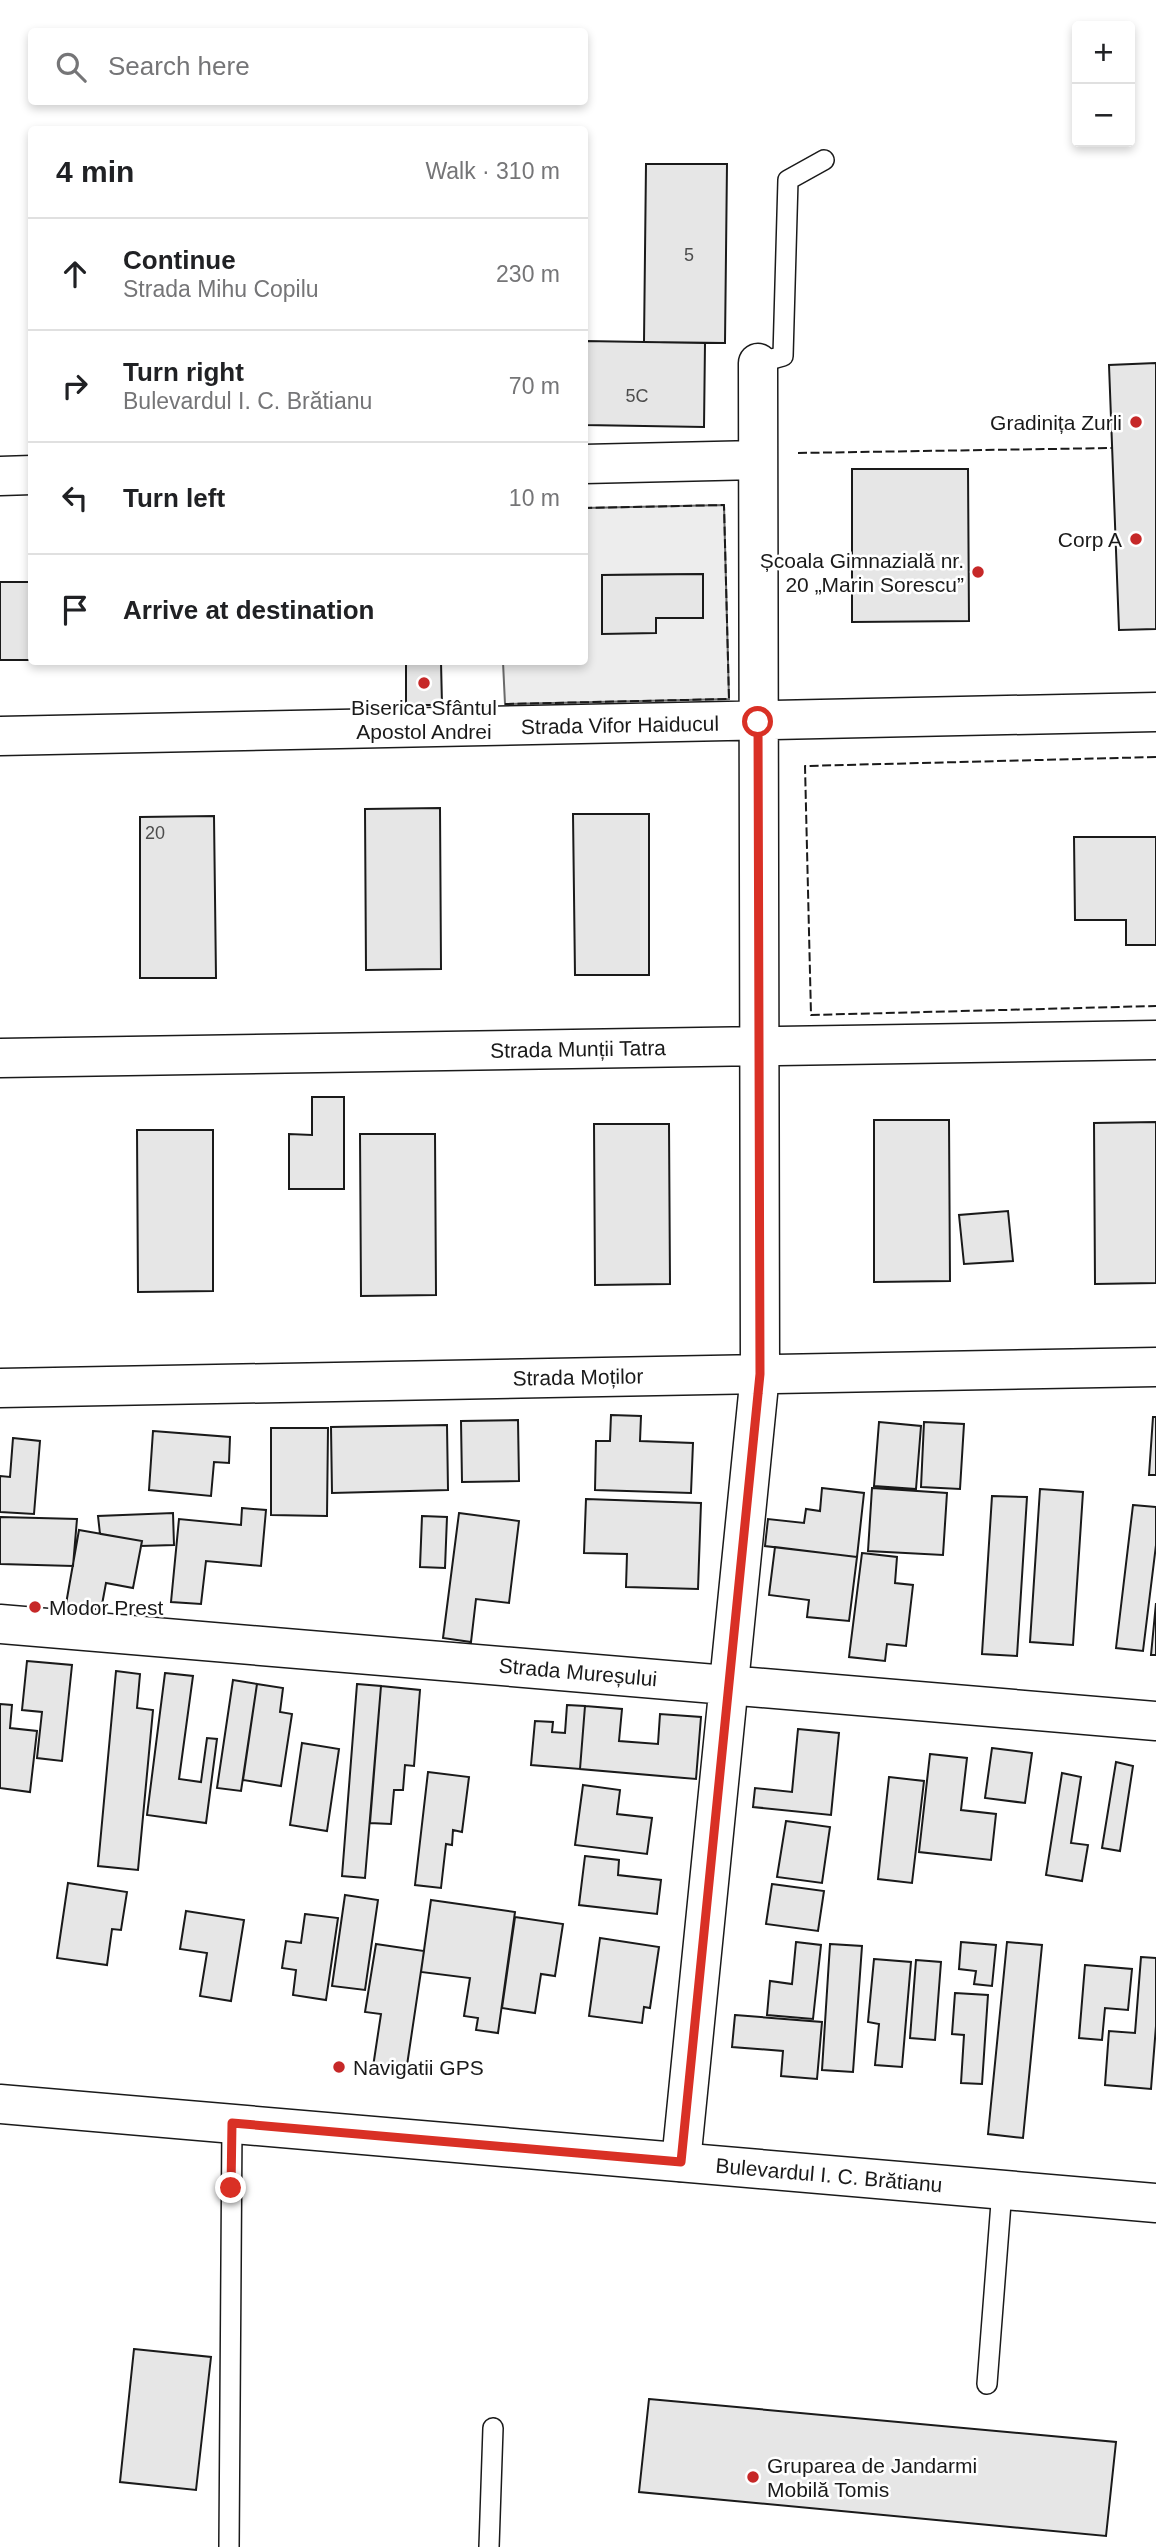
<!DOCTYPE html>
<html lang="en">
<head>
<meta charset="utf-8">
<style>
  :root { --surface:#fff; --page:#f6f6f6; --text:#202124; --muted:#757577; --line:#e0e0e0 }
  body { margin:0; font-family:Helvetica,sans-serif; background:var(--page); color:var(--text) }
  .controls { position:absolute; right:21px; top:21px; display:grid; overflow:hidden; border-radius:7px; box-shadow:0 4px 10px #0003 }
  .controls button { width:63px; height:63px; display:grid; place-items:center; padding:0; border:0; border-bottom:2px solid var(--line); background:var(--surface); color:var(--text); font:35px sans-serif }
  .stop { position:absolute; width:21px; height:21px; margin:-16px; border:5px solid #d93025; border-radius:50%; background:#fff }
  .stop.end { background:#d93025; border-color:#fff; box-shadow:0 2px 7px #0008 }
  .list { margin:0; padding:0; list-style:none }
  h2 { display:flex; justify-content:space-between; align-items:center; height:91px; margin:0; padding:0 28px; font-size:30px }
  h2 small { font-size:23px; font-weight:400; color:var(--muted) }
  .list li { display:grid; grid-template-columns:46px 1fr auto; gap:21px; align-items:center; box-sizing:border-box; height:112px; padding:0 28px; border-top:2px solid var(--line) }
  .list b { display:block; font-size:26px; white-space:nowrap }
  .list p { margin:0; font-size:23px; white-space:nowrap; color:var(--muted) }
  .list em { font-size:23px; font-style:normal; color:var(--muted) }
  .icon { flex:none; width:38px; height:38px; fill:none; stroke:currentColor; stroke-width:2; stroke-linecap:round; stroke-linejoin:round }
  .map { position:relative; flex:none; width:1156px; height:2547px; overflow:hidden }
  .search { position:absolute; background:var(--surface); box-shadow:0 4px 10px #0003; left:28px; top:28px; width:560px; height:77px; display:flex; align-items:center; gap:18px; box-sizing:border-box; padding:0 24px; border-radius:7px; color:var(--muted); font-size:26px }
  .panel { position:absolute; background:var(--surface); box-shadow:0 4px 10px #0003; left:28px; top:126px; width:560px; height:539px; border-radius:7px }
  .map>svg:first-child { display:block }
  .built { fill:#ededed; stroke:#6a6a6a; stroke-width:2; fill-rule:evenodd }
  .building { fill:#e6e6e6; stroke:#1a1a1a; stroke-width:2 }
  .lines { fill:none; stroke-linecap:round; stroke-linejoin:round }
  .service-casing { stroke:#1a1a1a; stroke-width:22 }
  .minor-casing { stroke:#1a1a1a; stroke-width:41 }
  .primary-casing { stroke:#1a1a1a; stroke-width:41 }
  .service { stroke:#fff; stroke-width:19 }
  .minor { stroke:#fff; stroke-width:38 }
  .primary { stroke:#fff; stroke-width:38 }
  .fence { stroke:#1a1a1a; stroke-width:2; stroke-dasharray:9 3.5; stroke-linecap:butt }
  .route { stroke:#d93025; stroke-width:9 }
  .poi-dot { fill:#c62828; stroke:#fff; stroke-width:2.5 }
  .labels { text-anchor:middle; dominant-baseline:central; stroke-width:5; stroke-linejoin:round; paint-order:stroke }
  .number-label { font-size:18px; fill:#4d4d4d }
  .poi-label { font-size:21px; fill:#1a1a1a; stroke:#fff; text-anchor:end }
  .street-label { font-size:21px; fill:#1a1a1a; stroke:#fff }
</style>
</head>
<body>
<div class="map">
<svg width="1156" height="2547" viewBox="0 0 1156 2547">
  <rect width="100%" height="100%" fill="#fff"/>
  <path class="built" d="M 724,505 L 729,699 L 505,704 L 503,662 L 584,662 L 585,508 ZM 703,574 L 703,618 L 656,618 L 656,633 L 602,633 L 602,575 Z"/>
  <path class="building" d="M 646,164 L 727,164 L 725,343 L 644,342 Z
    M 584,341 L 705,343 L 704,427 L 584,425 Z
    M 1156,363 L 1156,629 L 1119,630 L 1109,365 Z
    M 852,469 L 968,469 L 969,621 L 852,622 Z
    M 703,574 L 703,618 L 656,618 L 656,633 L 602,634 L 602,575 Z
    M 0,582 L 32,582 L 32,660 L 0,660 Z
    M 406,662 L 441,662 L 442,705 L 406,705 Z
    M 440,808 L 441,969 L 366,970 L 365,809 Z
    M 573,814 L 649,814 L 649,975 L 575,975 Z
    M 214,816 L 216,978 L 140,978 L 140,817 Z
    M 1074,837 L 1156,837 L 1156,945 L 1126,945 L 1126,920 L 1075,920 Z
    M 312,1097 L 344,1097 L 344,1189 L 289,1189 L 289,1134 L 312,1135 Z
    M 874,1120 L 949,1120 L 950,1281 L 874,1282 Z
    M 1156,1122 L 1156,1283 L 1095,1284 L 1094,1123 Z
    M 594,1124 L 669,1124 L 670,1284 L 595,1285 Z
    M 137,1130 L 213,1130 L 213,1291 L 138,1292 Z
    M 360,1134 L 435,1134 L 436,1295 L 361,1296 Z
    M 1008,1211 L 1013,1261 L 964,1264 L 959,1215 Z
    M 611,1415 L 641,1416 L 640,1441 L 693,1443 L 691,1493 L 595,1490 L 596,1441 L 610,1441 Z
    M 1153,1417 L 1156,1417 L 1156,1475 L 1149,1475 Z
    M 518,1420 L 519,1481 L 462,1482 L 461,1421 Z
    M 879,1422 L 921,1426 L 916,1489 L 874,1486 Z
    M 924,1422 L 964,1424 L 960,1489 L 921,1487 Z
    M 447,1425 L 448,1490 L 332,1493 L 331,1427 Z
    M 271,1428 L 328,1428 L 327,1516 L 271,1515 Z
    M 153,1431 L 230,1437 L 229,1463 L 214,1462 L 211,1496 L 149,1490 Z
    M 13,1438 L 40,1441 L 34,1514 L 0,1512 L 0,1476 L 10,1477 Z
    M 822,1488 L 864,1493 L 857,1557 L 765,1546 L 768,1519 L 804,1523 L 806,1509 L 820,1511 Z
    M 872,1488 L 947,1493 L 943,1555 L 868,1551 Z
    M 1040,1489 L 1083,1492 L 1073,1645 L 1030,1642 Z
    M 992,1496 L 1027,1497 L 1017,1656 L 982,1654 Z
    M 586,1499 L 701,1503 L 698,1589 L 626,1587 L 627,1554 L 584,1553 Z
    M 1133,1505 L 1156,1507 L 1156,1545 L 1143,1651 L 1116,1648 Z
    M 242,1508 L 266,1510 L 261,1566 L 206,1561 L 201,1604 L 171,1602 L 179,1519 L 241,1525 Z
    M 173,1513 L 174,1545 L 141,1546 L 142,1541 L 100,1534 L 98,1516 Z
    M 459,1513 L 519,1521 L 509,1603 L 476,1599 L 471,1642 L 443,1638 Z
    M 422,1516 L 447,1517 L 445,1568 L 420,1567 Z
    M 0,1517 L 77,1519 L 73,1566 L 0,1564 Z
    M 79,1530 L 142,1541 L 133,1588 L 106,1583 L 101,1610 L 66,1604 Z
    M 775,1547 L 857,1557 L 849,1621 L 807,1617 L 809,1600 L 769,1595 Z
    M 862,1553 L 897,1557 L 895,1583 L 913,1585 L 906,1646 L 887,1644 L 885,1661 L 849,1657 Z
    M 1156,1603 L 1156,1655 L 1151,1655 Z
    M 27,1661 L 72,1665 L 62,1761 L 37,1758 L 42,1712 L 22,1710 Z
    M 116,1671 L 140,1674 L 137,1708 L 153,1710 L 138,1870 L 98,1866 Z
    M 165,1673 L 193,1676 L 179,1779 L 201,1782 L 207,1738 L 217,1739 L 206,1823 L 147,1815 Z
    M 233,1680 L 257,1684 L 241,1791 L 217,1788 Z
    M 257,1684 L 283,1688 L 280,1712 L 292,1714 L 281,1786 L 243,1780 Z
    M 357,1684 L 381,1686 L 365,1878 L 342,1876 Z
    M 381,1686 L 420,1690 L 414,1766 L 405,1765 L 403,1790 L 394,1790 L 391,1824 L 370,1823 Z
    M 0,1704 L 12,1705 L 10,1728 L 37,1731 L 30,1792 L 0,1788 Z
    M 567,1705 L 585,1706 L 580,1769 L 531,1765 L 535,1721 L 553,1722 L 552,1732 L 565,1733 Z
    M 585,1706 L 622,1709 L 619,1741 L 658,1744 L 660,1714 L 701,1717 L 696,1779 L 580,1769 Z
    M 798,1729 L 839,1733 L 831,1815 L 753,1807 L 755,1788 L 792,1792 Z
    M 302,1743 L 339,1749 L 327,1831 L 290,1825 Z
    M 992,1748 L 1032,1753 L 1025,1803 L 985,1798 Z
    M 930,1754 L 967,1758 L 961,1810 L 996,1814 L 991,1860 L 919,1852 Z
    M 1116,1762 L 1133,1766 L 1120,1851 L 1102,1848 Z
    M 428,1772 L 469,1777 L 462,1832 L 453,1830 L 452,1845 L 446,1844 L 441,1888 L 415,1885 Z
    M 1062,1773 L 1081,1777 L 1071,1843 L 1088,1845 L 1082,1881 L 1046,1875 Z
    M 889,1777 L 924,1781 L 912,1883 L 878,1879 Z
    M 583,1785 L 620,1790 L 617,1814 L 652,1818 L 647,1854 L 575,1845 Z
    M 786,1821 L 830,1827 L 822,1883 L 777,1877 Z
    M 585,1856 L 619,1860 L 618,1875 L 661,1880 L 657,1914 L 579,1905 Z
    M 68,1883 L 127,1892 L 121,1930 L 112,1929 L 107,1965 L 57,1958 Z
    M 772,1884 L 824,1891 L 818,1931 L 766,1924 Z
    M 345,1895 L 378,1900 L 365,1990 L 332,1986 Z
    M 431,1900 L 515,1912 L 498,2033 L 476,2030 L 478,2018 L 464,2016 L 470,1978 L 421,1972 Z
    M 186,1911 L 244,1920 L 231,2001 L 200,1996 L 207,1953 L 180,1949 Z
    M 305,1914 L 338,1918 L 326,2000 L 293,1995 L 296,1970 L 282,1968 L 286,1941 L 301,1943 Z
    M 515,1917 L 563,1924 L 555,1976 L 541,1974 L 535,2013 L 502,2008 Z
    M 600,1938 L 659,1947 L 650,2008 L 644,2007 L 642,2023 L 589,2016 Z
    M 796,1942 L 821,1945 L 813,2019 L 767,2015 L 770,1981 L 792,1984 Z
    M 961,1942 L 996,1945 L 992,1986 L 974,1984 L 976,1971 L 959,1969 Z
    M 1007,1942 L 1042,1945 L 1023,2138 L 988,2134 Z
    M 376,1944 L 424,1951 L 406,2072 L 373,2067 L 381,2014 L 365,2012 Z
    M 830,1944 L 862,1946 L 853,2072 L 822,2070 Z
    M 1141,1957 L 1156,1958 L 1156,2026 L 1151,2089 L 1105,2085 L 1109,2031 L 1135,2033 Z
    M 874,1959 L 911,1962 L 902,2067 L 875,2065 L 879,2024 L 868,2022 Z
    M 916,1960 L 941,1962 L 935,2040 L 910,2038 Z
    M 1085,1965 L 1132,1969 L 1128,2010 L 1105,2008 L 1102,2040 L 1079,2038 Z
    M 955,1993 L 988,1995 L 982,2084 L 961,2083 L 964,2035 L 952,2034 Z
    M 735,2015 L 822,2022 L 817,2079 L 781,2076 L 783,2051 L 732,2047 Z
    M 134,2349 L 211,2357 L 196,2490 L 120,2482 Z
    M 649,2399 L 1116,2442 L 1106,2536 L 639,2492 Z"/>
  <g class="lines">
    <defs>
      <path id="service" d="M 758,363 L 783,356 L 788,180 L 824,160
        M 987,2384 L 1002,2190
        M 229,2547 L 232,2123
        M 489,2547 L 493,2428"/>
      <path id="minor" d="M 584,464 L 758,460
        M 0,476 L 32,475
        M 0,736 L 1156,712
        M 0,1058 L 1156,1040
        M 0,1388 L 1156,1367
        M 0,1624 L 1156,1721
        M 681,2162 L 760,1374 L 758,363"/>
      <path id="primary" d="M 0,2104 L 1156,2203"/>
    </defs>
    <use href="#service" class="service-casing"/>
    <use href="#minor" class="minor-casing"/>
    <use href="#primary" class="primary-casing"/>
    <use href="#service" class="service"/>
    <use href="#minor" class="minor"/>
    <use href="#primary" class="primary"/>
    <path class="fence" d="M 798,453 L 1112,448
      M 505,704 L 729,699 L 724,505 L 584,508
      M 1156,757 L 805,766 L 811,1015 L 1156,1006"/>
  </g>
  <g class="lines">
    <path class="route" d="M 231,2188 L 232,2123 L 681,2162 L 760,1374 L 758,722"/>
  </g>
  <g class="poi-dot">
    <circle cx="1136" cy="422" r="7"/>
    <circle cx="1136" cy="539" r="7"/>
    <circle cx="978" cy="572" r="7"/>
    <circle cx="424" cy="683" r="7"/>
    <circle cx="35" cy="1607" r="7"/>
    <circle cx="339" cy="2067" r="7"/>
    <circle cx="753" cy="2477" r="7"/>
  </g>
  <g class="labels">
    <g class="number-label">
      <text x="689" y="255">5</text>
      <text x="637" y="396">5C</text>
      <text x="155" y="833">20</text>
    </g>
    <g class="poi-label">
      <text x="1122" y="422">Gradinița Zurli</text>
      <text x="1122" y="539">Corp A</text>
      <text x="964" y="560">Școala Gimnazială nr.<tspan x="964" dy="24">20 „Marin Sorescu”</tspan></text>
      <text x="424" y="707" text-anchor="middle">Biserica Sfântul<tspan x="424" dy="24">Apostol Andrei</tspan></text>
      <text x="49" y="1607" text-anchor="start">Modor Prest</text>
      <text x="353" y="2067" text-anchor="start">Navigatii GPS</text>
      <text x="767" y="2465" text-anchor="start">Gruparea de Jandarmi<tspan x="767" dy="24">Mobilă Tomis</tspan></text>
    </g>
    <g class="street-label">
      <text transform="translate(620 725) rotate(-1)">Strada Vifor Haiducul</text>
      <text transform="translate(578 1049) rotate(-1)">Strada Munții Tatra</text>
      <text transform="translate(578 1377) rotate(-1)">Strada Moților</text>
      <text transform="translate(578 1672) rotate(5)">Strada Mureșului</text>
      <text transform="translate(829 2175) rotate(5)">Bulevardul I. C. Brătianu</text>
    </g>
  </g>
</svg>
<div class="controls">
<button>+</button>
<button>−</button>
</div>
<div class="stop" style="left:758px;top:722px"></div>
<div class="stop end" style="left:231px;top:2188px"></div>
<div class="search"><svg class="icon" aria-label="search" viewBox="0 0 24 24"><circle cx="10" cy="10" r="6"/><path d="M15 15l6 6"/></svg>Search here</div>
<section class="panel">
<h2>4 min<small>Walk · 310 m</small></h2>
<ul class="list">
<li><svg class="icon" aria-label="ahead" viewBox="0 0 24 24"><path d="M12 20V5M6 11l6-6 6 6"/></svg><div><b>Continue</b><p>Strada Mihu Copilu</p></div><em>230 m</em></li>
<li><svg class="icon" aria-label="right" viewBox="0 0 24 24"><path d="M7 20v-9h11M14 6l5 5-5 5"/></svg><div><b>Turn right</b><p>Bulevardul I. C. Brătianu</p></div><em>70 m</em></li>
<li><svg class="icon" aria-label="left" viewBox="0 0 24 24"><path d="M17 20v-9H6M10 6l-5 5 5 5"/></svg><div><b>Turn left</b></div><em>10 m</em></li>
<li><svg class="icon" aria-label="arrive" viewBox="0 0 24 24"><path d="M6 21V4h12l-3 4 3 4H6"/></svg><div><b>Arrive at destination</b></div></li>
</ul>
</section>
</div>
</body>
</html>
